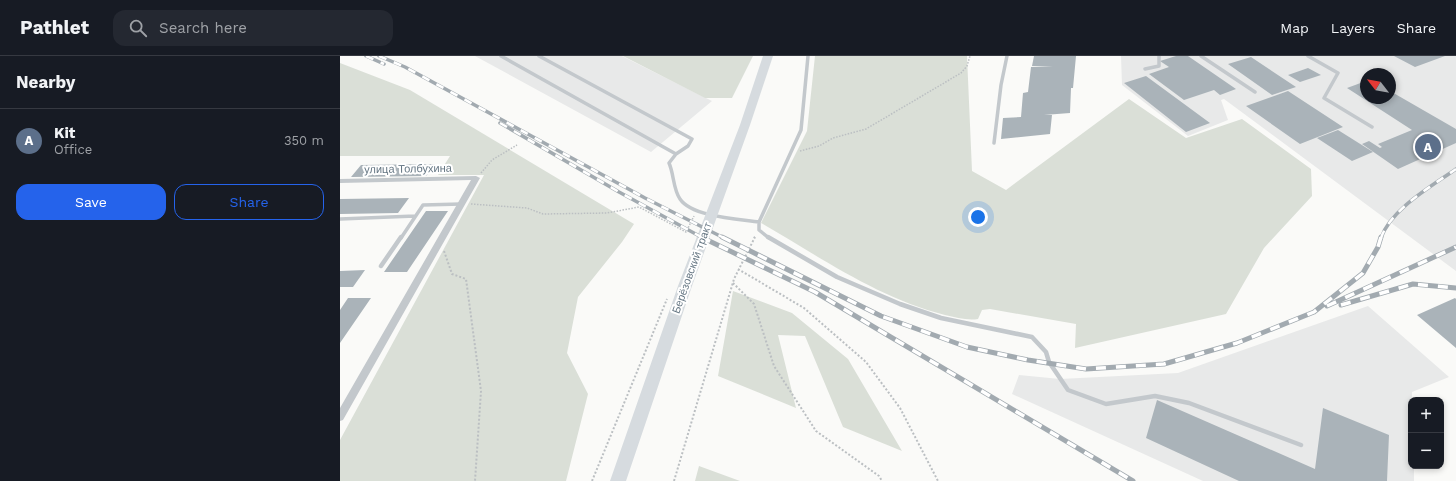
<!DOCTYPE html>
<html lang="en">
<head>
<meta charset="utf-8">
<style>
  :root { --surface:#171b24; --page:#242831; --text:#f1f3f6; --muted:#9ea1a6; --line:#363941; --accent:#2563eb }
  body { margin:0; font-family:"Work Sans",sans-serif; background:var(--page); color:var(--text) }
  .controls { position:absolute; right:12px; bottom:12px; display:grid; overflow:hidden; border-radius:8px; box-shadow:0 2px 6px #0003 }
  .controls button { width:36px; height:36px; display:grid; place-items:center; padding:0; border:0; border-bottom:1px solid var(--line); background:var(--surface); color:var(--text); font:20px sans-serif }
  .compass { position:absolute; left:1020px; top:12px; width:36px; height:36px; border-radius:50%; background:var(--surface); box-shadow:0 2px 6px #0003; rotate:301deg }
  .you { position:absolute; left:638px; top:161px; width:14px; height:14px; margin:-10px; border:3px solid #fff; border-radius:50%; background:#1a73e8; box-shadow:0 0 0 6px #1a73e833 }
  .badge { display:grid; place-items:center; width:26px; height:26px; border-radius:50%; background:var(--accent); color:#fff; font-size:13px; font-weight:700 }
  .pin { position:absolute; translate:-50% -50%; border:2px solid #fff; box-shadow:0 1px 4px #0006 }
  .list { margin:0; padding:0; list-style:none }
  h2 { display:flex; justify-content:space-between; align-items:center; height:52px; margin:0; padding:0 16px; font-size:17px }
  h2 small { font-size:13px; font-weight:400; color:var(--muted) }
  .list li { display:grid; grid-template-columns:26px 1fr auto; gap:12px; align-items:center; box-sizing:border-box; height:64px; padding:0 16px; border-top:1px solid var(--line) }
  .list b { display:block; font-size:15px; white-space:nowrap }
  .list p { margin:0; font-size:13px; white-space:nowrap; color:var(--muted) }
  .list em { font-size:13px; font-style:normal; color:var(--muted) }
  .actions { display:flex; gap:8px; padding:12px 16px }
  .actions a { flex:1; padding:9px 0; border:1px solid var(--accent); border-radius:12px; text-align:center; font-size:14px; color:var(--accent) }
  .actions .main { background:var(--accent); color:#fff }
  .icon { flex:none; width:22px; height:22px; fill:none; stroke:currentColor; stroke-width:2; stroke-linecap:round; stroke-linejoin:round }
  .map { position:relative; flex:none; width:1116px; height:425px; overflow:hidden }
  header { display:flex; align-items:center; gap:24px; box-sizing:border-box; height:56px; padding:0 20px; background:var(--surface); border-bottom:1px solid var(--line) }
  header strong { font-size:19px }
  nav { display:flex; gap:22px; margin-inline-start:auto; font-size:14px }
  .search { width:280px; height:36px; background:var(--page); display:flex; align-items:center; gap:10px; box-sizing:border-box; padding:0 14px; border-radius:12px; color:var(--muted); font-size:15px }
  main { display:flex }
  aside { flex:1; background:var(--surface) }
  .map>svg:first-child { display:block }
  .built { fill:#e8e9e9; fill-rule:evenodd }
  .green { fill:#dadfd7 }
  .building { fill:#aab3b9 }
  .lines { fill:none; stroke-linecap:round; stroke-linejoin:round }
  .path-far1 { stroke:#bbbfc2; stroke-width:1.5; stroke-dasharray:1.5 1.5; stroke-linecap:butt }
  .path { stroke:#bbbfc2; stroke-width:2; stroke-dasharray:2 2; stroke-linecap:butt }
  .service-far1 { stroke:#c3c8cc; stroke-width:3.5 }
  .service { stroke:#c3c8cc; stroke-width:4.5 }
  .minor { fill:#c3c8cc; fill-rule:evenodd }
  .primary { fill:#d6dbdf; fill-rule:evenodd }
  .rail-far1-casing { stroke:#a2aab0; stroke-width:3.5 }
  .rail-casing { stroke:#a2aab0; stroke-width:5 }
  .rail-far1 { stroke:#fff; stroke-width:2.5; stroke-dasharray:8; stroke-linecap:butt }
  .rail { stroke:#fff; stroke-width:3.5; stroke-dasharray:10; stroke-linecap:butt }
  .labels { text-anchor:middle; dominant-baseline:central; stroke-width:4; stroke-linejoin:round; paint-order:stroke }
  .street-label { font-size:11px; fill:#657683; stroke:#fff }
</style>
</head>
<body>
<header>
<strong>Pathlet</strong>
<div class="search"><svg class="icon" aria-label="search" viewBox="0 0 24 24"><circle cx="10" cy="10" r="6"/><path d="M15 15l6 6"/></svg>Search here</div>
<nav><a>Map</a><a>Layers</a><a>Share</a></nav>
</header>
<main>
<aside>
<h2>Nearby<small></small></h2>
<ul class="list">
<li><span class="badge" style="background:#5c6f8a">A</span><div><b>Kit</b><p>Office</p></div><em>350 m</em></li>
</ul>
<div class="actions"><a class="main">Save</a><a>Share</a></div>
</aside>
<div class="map">
<svg width="1116" height="425" viewBox="0 0 1116 425">
  <rect width="100%" height="100%" fill="#fafaf8"/>
  <path class="built" d="M 135,0 L 282,0 L 372,45 L 311,96 Z
    M 781,0 L 1116,0 L 1116,215 L 884,43 L 881,44 L 888,64 L 848,80 L 782,29 ZM 1026,18 L 1050,18 L 1050,42 L 1026,42 Z
    M 1028,250 L 1109,321 L 1072,336 L 1071,410 L 1074,410 L 1074,425 L 863,425 L 672,338 L 679,319 L 720,323 L 838,317 Z"/>
  <path class="green" d="M 283,0 L 413,0 L 392,42 L 365,42 Z
    M 475,0 L 627,0 L 632,115 L 666,134 L 789,43 L 846,82 L 902,63 L 971,113 L 972,140 L 924,192 L 886,258 L 735,292 L 736,268 L 650,253 L 642,254 L 638,263 C 627,265 616,261 605,259 C 538,242 480,201 421,167 L 467,75 Z
    M 0,7 L 70,34 L 294,168 L 282,186 L 238,241 L 227,297 L 248,338 L 226,425 L 0,425 L 0,384 L 144,119 L 98,119 L 110,100 L 0,100 Z
    M 393,235 L 452,257 L 508,303 L 562,395 L 503,371 L 465,280 L 438,279 L 456,352 L 378,320 Z
    M 359,410 L 400,425 L 355,425 Z"/>
  <path class="building" d="M 694,0 L 736,0 L 733,32 L 731,32 L 730,57 L 704,59 L 712,59 L 710,78 L 661,83 L 663,62 L 681,61 L 683,37 L 688,36 L 691,11 L 713,10 L 692,10 Z
    M 836,0 L 848,0 L 896,33 L 880,39 L 874,34 L 844,44 L 809,18 L 829,11 L 820,5 Z
    M 1054,0 L 1105,0 L 1075,11 Z
    M 911,1 L 956,31 L 932,39 L 888,8 Z
    M 968,12 L 981,19 L 960,26 L 948,19 Z
    M 806,20 L 870,67 L 846,76 L 784,27 Z
    M 1026,25 L 1026,42 L 1050,42 L 1050,35 L 1116,73 L 1116,87 L 1058,113 L 1022,88 L 1029,85 L 1040,92 L 1042,91 L 1038,88 L 1072,74 L 1007,32 Z
    M 948,35 L 1003,71 L 960,88 L 906,50 Z
    M 998,74 L 1033,96 L 1012,105 L 977,82 Z
    M 95,108 L 86,120 L 11,121 L 21,109 Z
    M 69,142 L 58,157 L 0,158 L 0,143 Z
    M 86,155 L 108,155 L 67,216 L 44,216 Z
    M 25,214 L 13,231 L 0,231 L 0,215 Z
    M 8,242 L 31,242 L 0,287 L 0,254 Z
    M 1115,242 L 1116,243 L 1116,292 L 1077,259 Z
    M 817,344 L 975,413 L 983,352 L 1049,379 L 1047,425 L 899,425 L 806,382 Z"/>
  <g class="lines">
    <path class="path-far1" d="M 460,95 L 479,90 L 493,82 L 526,73 L 621,17 L 627,10 L 630,0
      M 141,117 L 152,104 L 177,89
      M 131,148 L 187,152 L 203,158 L 267,157 L 299,151 L 346,176 L 354,160
      M 414,182 L 415,180"/>
    <path class="path" d="M 104,195 L 112,218 L 126,223 L 141,335 L 135,425
      M 398,213 L 464,252 L 526,306 L 560,352 L 598,425
      M 393,227 L 414,248 L 434,310 L 476,375 L 539,420 L 542,425
      M 252,425 L 327,243
      M 334,425 L 394,223 L 415,181"/>
    <path class="service-far1" d="M 161,0 L 336,98 L 348,90 L 352,83 L 199,0
      M 861,0 L 915,36
      M 968,0 L 998,17 L 984,42 L 1032,71
      M 805,13 L 819,10 L 819,0
      M 654,87 L 661,29 L 667,0
      M 336,98 L 329,107 C 334,118 333,133 340,143 C 352,161 399,163 419,166
      M 0,163 L 75,160
      M 61,182 L 83,149 L 121,148
      M 429,182 L 419,174 L 419,166 L 461,74 L 468,0"/>
    <path class="service" d="M 428,181 L 497,221 L 560,248 L 601,262 L 692,281 L 706,296 L 709,306 L 728,334 L 766,348 L 815,340 L 849,347 L 961,389
      M 41,210 L 61,181"/>
    <path class="minor" d="M 136,120 L 140,122 L 3,364 L 0,365 L 0,352 L 131,124 L 0,127 L 0,123 Z"/>
    <path class="primary" d="M 423,0 L 433,0 L 410,69 L 352,230 L 286,425 L 270,425 L 338,230 L 400,69 Z"/>
    <defs>
      <path id="rail-far1" d="M 26,0 L 44,8
        M 39,0 L 65,11 L 305,142 L 384,182
        M 160,67 L 279,136 L 363,182
        M 1041,182 C 1051,153 1092,130 1116,113"/>
      <path id="rail" d="M 361,181 L 475,236 L 793,425
        M 382,181 L 541,260 L 627,291 L 688,304 L 746,313 L 824,308 L 897,287 L 974,256 L 1023,217 L 1038,191 L 1041,181
        M 1001,249 L 1073,228 L 1116,232
        M 987,250 L 1116,191"/>
    </defs>
    <use href="#rail-far1" class="rail-far1-casing"/>
    <use href="#rail" class="rail-casing"/>
    <use href="#rail-far1" class="rail-far1"/>
    <use href="#rail" class="rail"/>
  </g>
  <g class="labels">
    <g class="street-label">
      <text transform="translate(68 113) rotate(-1)">улица Толбухина</text>
      <text transform="translate(352 212) rotate(-70)">Берёзовский тракт</text>
    </g>
  </g>
</svg>
<div class="controls">
<button>+</button>
<button>−</button>
</div>
<svg class="compass" viewBox="-18 -18 36 36"><path d="M0-13l5 13h-10z" fill="#e53935"/><path d="M0 13l5-13h-10z" fill="#9ea1a6"/></svg>
<div class="you"></div>
<div class="pin badge" style="left:1088px;top:91px;background:#5c6f8a">A</div>
</div>
</main>
</body>
</html>
